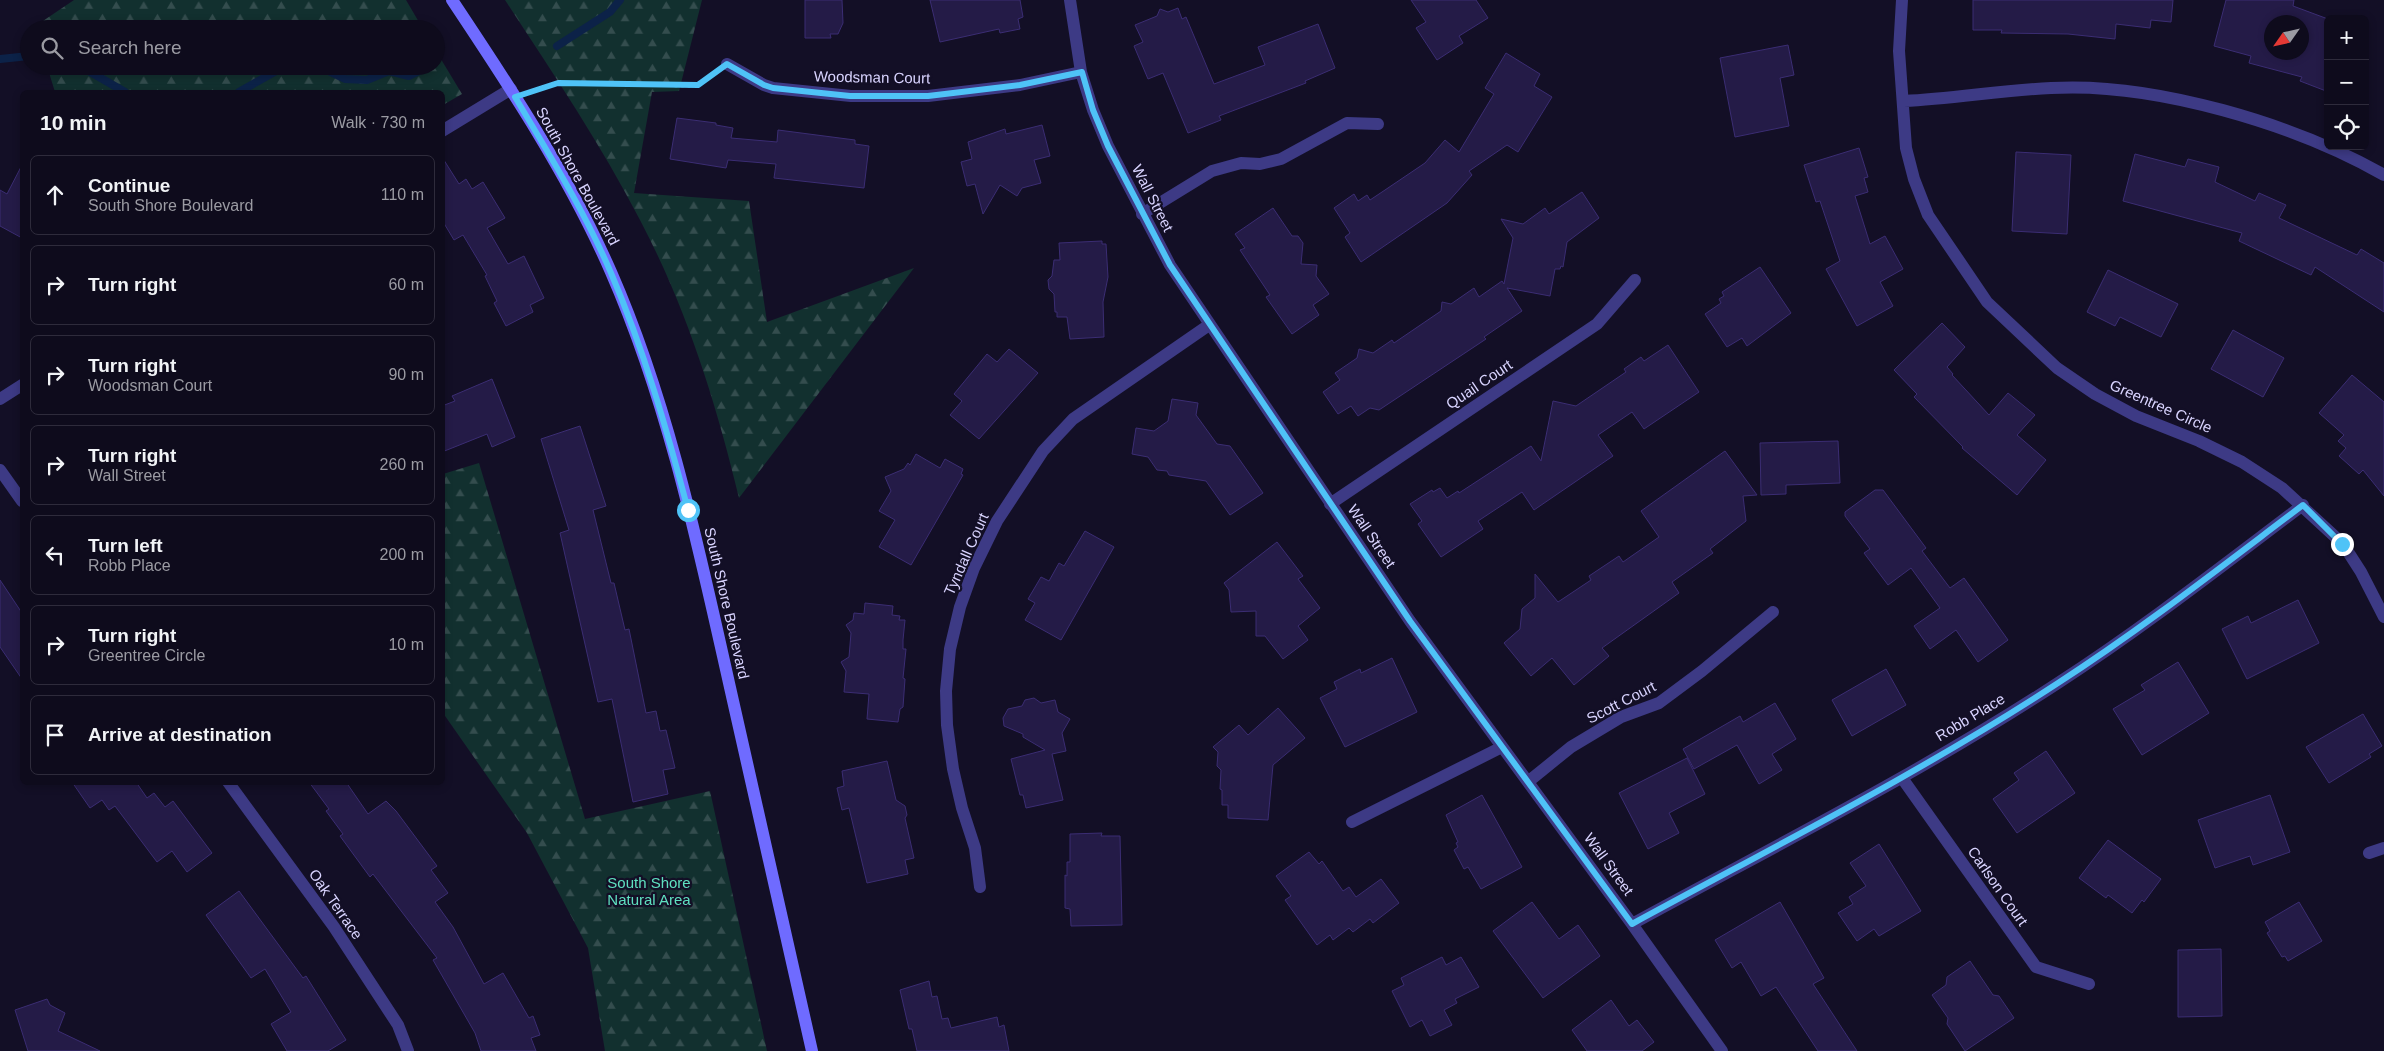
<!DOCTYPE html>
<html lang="en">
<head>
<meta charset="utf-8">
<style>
  :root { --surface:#0e0b1c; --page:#171425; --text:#f1f3f6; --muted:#9b9ba3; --line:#2e2b3b }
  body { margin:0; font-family:Helvetica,sans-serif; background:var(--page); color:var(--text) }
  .controls { position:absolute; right:15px; top:15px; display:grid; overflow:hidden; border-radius:8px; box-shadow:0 2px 8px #0003 }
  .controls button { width:45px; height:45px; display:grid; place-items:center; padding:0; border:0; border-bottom:1px solid var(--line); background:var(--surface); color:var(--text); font:25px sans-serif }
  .compass { position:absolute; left:2264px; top:15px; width:45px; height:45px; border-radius:50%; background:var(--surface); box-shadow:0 2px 8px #0003; rotate:236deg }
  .stop { position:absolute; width:15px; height:15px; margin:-11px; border:4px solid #4fc3f7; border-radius:50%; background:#fff }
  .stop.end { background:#4fc3f7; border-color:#fff; box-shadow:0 1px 5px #0008 }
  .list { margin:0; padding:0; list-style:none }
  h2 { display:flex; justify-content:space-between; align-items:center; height:65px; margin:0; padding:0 20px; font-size:21px }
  h2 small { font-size:16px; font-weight:400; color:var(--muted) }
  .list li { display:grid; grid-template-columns:32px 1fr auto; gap:15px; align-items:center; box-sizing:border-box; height:80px; margin:0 10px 10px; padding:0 10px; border:1px solid var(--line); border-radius:8px }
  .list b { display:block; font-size:19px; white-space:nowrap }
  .list p { margin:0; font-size:16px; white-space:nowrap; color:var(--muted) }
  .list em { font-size:16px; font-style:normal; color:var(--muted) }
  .icon { flex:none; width:28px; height:28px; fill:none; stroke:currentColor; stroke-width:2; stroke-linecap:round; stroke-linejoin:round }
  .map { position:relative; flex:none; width:2384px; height:1051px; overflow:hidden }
  .search { position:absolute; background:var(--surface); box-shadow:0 2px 8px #0003; left:20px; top:20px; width:425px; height:55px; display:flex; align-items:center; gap:12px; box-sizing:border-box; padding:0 18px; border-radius:28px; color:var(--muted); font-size:19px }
  .panel { position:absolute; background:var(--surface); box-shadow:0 2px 8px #0003; left:20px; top:90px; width:425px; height:695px; border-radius:8px }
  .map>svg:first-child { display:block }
  .forest { fill:url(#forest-firs) }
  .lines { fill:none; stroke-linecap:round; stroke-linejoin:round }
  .stream { stroke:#0c2248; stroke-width:8 }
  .building { fill:#241b47; stroke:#3b2d73; fill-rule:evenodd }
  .path { stroke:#2fb8b0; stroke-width:3; stroke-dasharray:2.5 4; stroke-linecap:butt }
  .minor { stroke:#3d3a85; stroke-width:12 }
  .secondary { stroke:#6f6bff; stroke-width:12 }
  .route { stroke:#4fc3f7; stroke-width:6 }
  .labels { text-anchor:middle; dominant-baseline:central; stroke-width:4.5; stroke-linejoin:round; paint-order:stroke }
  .street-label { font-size:15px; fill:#d9d4ff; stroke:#130f26 }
  .park-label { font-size:15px; fill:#5fe0c0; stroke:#130f26 }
</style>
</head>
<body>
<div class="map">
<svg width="2384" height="1051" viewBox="0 0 2384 1051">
  <defs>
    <pattern id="forest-firs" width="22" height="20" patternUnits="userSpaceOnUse" patternTransform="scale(1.25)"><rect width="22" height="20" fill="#12302f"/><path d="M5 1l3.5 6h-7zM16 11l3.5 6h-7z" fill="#344d4e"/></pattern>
  </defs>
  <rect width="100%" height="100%" fill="#130f26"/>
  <path class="forest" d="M 74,0 L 406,0 L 423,29 L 34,29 L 34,27 Z
    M 505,0 L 702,0 L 679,91 L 652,92 L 634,193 L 749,201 L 767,322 L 914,268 L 739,498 C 716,402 686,307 640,220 C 600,143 552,72 505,0 Z
    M 436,51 L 462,94 L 443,105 L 442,92 L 55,92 L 47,66 L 436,66 Z
    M 479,463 L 585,819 L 710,791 L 767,1051 L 605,1051 L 588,948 L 527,833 L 443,713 L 443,474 Z"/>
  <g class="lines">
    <path class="stream" d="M 557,46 L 610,12 L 620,0
      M 0,59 L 29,56
      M 80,66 L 125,92
      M 318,66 L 345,79 L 367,80 L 389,71 L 409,76 L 429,66
      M 239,92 L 285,66"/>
  </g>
  <path class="building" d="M 805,0 L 842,0 L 843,23 L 838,34 L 830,34 L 831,38 L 805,38 Z
    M 930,0 L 1020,0 L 1023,17 L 1018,19 L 1020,29 L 1000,33 L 999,29 L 940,42 Z
    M 1411,0 L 1476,0 L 1488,18 L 1459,36 L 1463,43 L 1437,60 L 1416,28 L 1426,22 Z
    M 1973,0 L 2173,0 L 2171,22 L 2151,20 L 2150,28 L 2116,24 L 2115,39 L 2068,34 L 2001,33 L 2002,30 L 1973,30 Z
    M 2226,0 L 2294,0 L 2293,6 L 2328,19 L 2326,91 L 2300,81 L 2302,77 L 2249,63 L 2251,56 L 2214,46 ZM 2272,22 L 2302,22 L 2302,52 L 2272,52 Z
    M 1178,8 L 1182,19 L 1186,17 L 1214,84 L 1265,65 L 1258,47 L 1318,24 L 1335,68 L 1305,81 L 1306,83 L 1219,116 L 1221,120 L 1188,133 L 1163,73 L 1148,79 L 1134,46 L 1143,42 L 1135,25 L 1157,16 L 1160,9 L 1168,12 Z
    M 1788,45 L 1794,75 L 1780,78 L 1789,126 L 1735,137 L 1720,58 Z
    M 1506,53 L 1540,74 L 1534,86 L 1552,97 L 1518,152 L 1507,145 L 1469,171 L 1472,175 L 1447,203 L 1361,262 L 1345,237 L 1350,233 L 1334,208 L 1354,194 L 1358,201 L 1367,195 L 1370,200 L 1385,190 L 1425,163 L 1445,140 L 1459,152 L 1494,94 L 1485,88 Z
    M 677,118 L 716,123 L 716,125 L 733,128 L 731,138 L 777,142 L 778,130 L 855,140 L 855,144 L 869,146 L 864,188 L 774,178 L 776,164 L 728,160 L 726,168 L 670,159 Z
    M 1042,125 L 1050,156 L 1034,160 L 1041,183 L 1022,188 L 1017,196 L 1000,185 L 983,214 L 975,184 L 967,186 L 961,162 L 972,159 L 968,142 L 1005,129 L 1006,134 Z
    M 1859,148 L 1868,177 L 1864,178 L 1868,192 L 1855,196 L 1870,244 L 1885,236 L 1903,269 L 1880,282 L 1893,306 L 1857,326 L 1826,269 L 1840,261 L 1820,201 L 1816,202 L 1804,165 Z
    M 2016,152 L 2071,155 L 2067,234 L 2012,231 Z
    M 2135,154 L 2185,167 L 2188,159 L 2219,167 L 2215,182 L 2255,201 L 2259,193 L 2286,205 L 2279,218 L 2357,255 L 2361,249 L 2384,263 L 2384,312 L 2315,267 L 2311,275 L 2239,241 L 2242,233 L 2123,201 Z
    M 442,157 L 459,184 L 466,179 L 472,189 L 483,182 L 505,218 L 487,228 L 508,264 L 524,256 L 544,298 L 530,305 L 533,312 L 506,326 L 494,303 L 497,301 L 485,276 L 487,275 L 463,235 L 454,240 L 442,220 Z
    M 22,165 L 22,238 L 0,226 L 0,190 L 7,194 Z
    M 1582,192 L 1599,218 L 1567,242 L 1563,267 L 1561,266 L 1560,269 L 1555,269 L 1550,296 L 1507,288 L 1522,311 L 1484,337 L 1486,339 L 1379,410 L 1370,408 L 1358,416 L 1351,406 L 1338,414 L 1323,392 L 1340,380 L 1335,373 L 1357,358 L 1359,349 L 1373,353 L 1392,340 L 1394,343 L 1441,311 L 1442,302 L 1451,304 L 1474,288 L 1479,297 L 1502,281 L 1504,284 L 1513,238 L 1501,219 L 1523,224 L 1545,208 L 1549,214 Z
    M 1273,208 L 1292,236 L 1298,236 L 1303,243 L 1301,264 L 1317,265 L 1316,276 L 1329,294 L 1313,305 L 1319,315 L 1292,334 L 1266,297 L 1270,295 L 1240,250 L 1245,248 L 1235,234 Z
    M 1102,241 L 1102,244 L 1106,244 L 1108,277 L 1103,302 L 1104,337 L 1070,339 L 1067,317 L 1057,317 L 1057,312 L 1055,312 L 1054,294 L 1049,289 L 1048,280 L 1052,276 L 1054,260 L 1060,260 L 1059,243 Z
    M 1760,267 L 1791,313 L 1747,346 L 1742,338 L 1727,347 L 1705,314 L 1721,303 L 1719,299 L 1724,296 L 1722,292 Z
    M 2108,270 L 2178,304 L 2161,337 L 2120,317 L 2115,326 L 2087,312 Z
    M 1942,323 L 1965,347 L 1947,367 L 1953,374 L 1952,375 L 1989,415 L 2008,393 L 2035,415 L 2017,435 L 2046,460 L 2017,495 L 1962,448 L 1963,447 L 1914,397 L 1917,394 L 1894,370 Z
    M 2233,330 L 2284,358 L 2263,397 L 2211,369 Z
    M 1668,345 L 1699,392 L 1644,429 L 1632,412 L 1598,435 L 1613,456 L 1534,510 L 1522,492 L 1478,521 L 1483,529 L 1441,557 L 1418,524 L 1422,521 L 1410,504 L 1432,490 L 1433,492 L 1440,488 L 1447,498 L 1458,491 L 1459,493 L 1531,446 L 1541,461 L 1553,401 L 1576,406 L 1626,372 L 1624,369 L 1641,357 L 1644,361 Z
    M 1009,349 L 1038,373 L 979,439 L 950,415 L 962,401 L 954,394 L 987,354 L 997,362 Z
    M 2352,375 L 2384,402 L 2384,496 L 2363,470 L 2359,474 L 2339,456 L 2346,448 L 2338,441 L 2344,435 L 2319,413 Z
    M 492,379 L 515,437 L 492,447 L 487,434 L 442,452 L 442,406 L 455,401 L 452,396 Z
    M 1172,399 L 1198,403 L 1196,415 L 1217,444 L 1230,446 L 1263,493 L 1230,515 L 1206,481 L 1169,475 L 1167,471 L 1157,470 L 1148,457 L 1132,454 L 1136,428 L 1154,431 L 1168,421 Z
    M 580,426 L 606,506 L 593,510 L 611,583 L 614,583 L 625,630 L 629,629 L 646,713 L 656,711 L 660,731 L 666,730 L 675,768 L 663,770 L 668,794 L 633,802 L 612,699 L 598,702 L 560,533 L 569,530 L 541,439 Z
    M 1838,441 L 1840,483 L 1786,485 L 1786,494 L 1761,495 L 1760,443 Z
    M 1725,451 L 1757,495 L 1743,496 L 1746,521 L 1710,549 L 1713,553 L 1672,582 L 1679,593 L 1602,648 L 1609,656 L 1574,685 L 1552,658 L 1531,676 L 1504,643 L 1520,629 L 1522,609 L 1535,598 L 1535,574 L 1558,602 L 1591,580 L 1589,576 L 1619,556 L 1623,562 L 1659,537 L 1641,511 Z
    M 916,454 L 940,468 L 945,459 L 963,469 L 961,474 L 963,475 L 911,565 L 879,547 L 895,520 L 879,511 L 891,491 L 885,477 L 904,469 L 908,463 L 910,465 Z
    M 1875,490 L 1883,490 L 1926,548 L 1922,551 L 1950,588 L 1964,578 L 2008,640 L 1978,662 L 1956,630 L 1930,649 L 1914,626 L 1940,608 L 1911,568 L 1888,585 L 1864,553 L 1870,549 L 1845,516 L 1845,512 Z
    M 1085,531 L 1114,547 L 1061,640 L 1025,620 L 1035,603 L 1028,599 L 1041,577 L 1049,581 L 1059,563 L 1064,566 Z
    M 1277,542 L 1303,576 L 1298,579 L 1320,608 L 1298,626 L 1308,640 L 1283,659 L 1265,636 L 1256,636 L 1256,611 L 1231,612 L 1229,590 L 1224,583 Z
    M 0,580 L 22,613 L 22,679 L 0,647 Z
    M 2298,600 L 2319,643 L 2247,679 L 2222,629 L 2248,616 L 2251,623 Z
    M 865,603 L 893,606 L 892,615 L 900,616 L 899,620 L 905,620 L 903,640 L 903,649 L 906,649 L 903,678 L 905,679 L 903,707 L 900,709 L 898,722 L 867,719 L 869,694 L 844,692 L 846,671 L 841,662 L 849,657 L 851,633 L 846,625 L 853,620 L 854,613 L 864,614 Z
    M 1392,658 L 1417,712 L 1345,747 L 1320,698 L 1337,689 L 1334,682 L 1360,669 L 1361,673 Z
    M 2178,662 L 2209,713 L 2142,755 L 2113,709 L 2145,690 L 2141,685 Z
    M 1886,669 L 1906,705 L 1852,736 L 1832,700 Z
    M 1034,698 L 1041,703 L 1055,700 L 1058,712 L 1070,719 L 1062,733 L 1066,751 L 1052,754 L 1063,800 L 1026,808 L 1023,795 L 1020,795 L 1011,759 L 1045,750 L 1023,737 L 1023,734 L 1004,726 L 1003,718 L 1008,709 L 1022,706 L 1025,700 Z
    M 1775,703 L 1796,739 L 1772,754 L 1782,770 L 1759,784 L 1737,745 L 1694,769 L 1683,749 L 1740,716 L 1743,722 Z
    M 1278,708 L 1305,738 L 1273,765 L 1268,820 L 1228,818 L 1228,805 L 1222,805 L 1222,790 L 1220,789 L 1221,770 L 1217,766 L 1218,752 L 1213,747 L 1239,725 L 1248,735 Z
    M 2363,714 L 2382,746 L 2369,754 L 2371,757 L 2329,783 L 2306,747 Z
    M 2046,751 L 2075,793 L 2017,833 L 1993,799 L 2019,780 L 2014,773 Z
    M 1687,758 L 1705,794 L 1669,813 L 1679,833 L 1648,849 L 1619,793 Z
    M 887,761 L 896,800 L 905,806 L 907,815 L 905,818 L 914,858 L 905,860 L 908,874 L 867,883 L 849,808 L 842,810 L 837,788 L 844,786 L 842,771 Z
    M 72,782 L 136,782 L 147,798 L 154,793 L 165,807 L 173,801 L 212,853 L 187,872 L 172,851 L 157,862 L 115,806 L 109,810 L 102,800 L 90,808 Z
    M 309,782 L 346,782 L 368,814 L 386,801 L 396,811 L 437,866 L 431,870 L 448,893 L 435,902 L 453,927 L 484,984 L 503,973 L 529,1018 L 533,1016 L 540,1035 L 531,1038 L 536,1051 L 481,1051 L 475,1033 L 433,960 L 437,958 L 373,874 L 370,877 L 340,836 L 343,834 L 326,811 L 329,809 Z
    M 1482,795 L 1522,867 L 1481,889 L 1468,867 L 1464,869 L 1454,850 L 1458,847 L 1456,843 L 1458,842 L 1446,815 Z
    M 2270,795 L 2290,852 L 2253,865 L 2250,856 L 2215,868 L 2198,820 Z
    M 1102,833 L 1101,836 L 1120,836 L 1122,925 L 1071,926 L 1070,909 L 1065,908 L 1065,875 L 1067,876 L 1067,862 L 1070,862 L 1070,834 Z
    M 2108,840 L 2161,879 L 2144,902 L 2142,900 L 2132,913 L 2108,895 L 2106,898 L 2079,878 Z
    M 1879,844 L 1921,911 L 1879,936 L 1874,929 L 1857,941 L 1838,913 L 1853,904 L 1849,897 L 1866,886 L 1850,863 Z
    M 1309,852 L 1319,864 L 1322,861 L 1343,891 L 1349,887 L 1356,897 L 1381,879 L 1399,903 L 1373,923 L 1370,919 L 1353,932 L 1349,928 L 1333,940 L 1330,935 L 1317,945 L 1285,900 L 1291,896 L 1276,876 Z
    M 239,891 L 303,978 L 306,976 L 346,1040 L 328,1051 L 287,1051 L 271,1024 L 291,1012 L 265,969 L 251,978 L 206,915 Z
    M 1532,902 L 1559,939 L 1578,925 L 1600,956 L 1543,998 L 1493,931 Z
    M 1780,902 L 1824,978 L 1813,984 L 1857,1051 L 1818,1051 L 1776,987 L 1761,996 L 1741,962 L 1732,968 L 1715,940 Z
    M 2299,902 L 2322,941 L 2288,961 L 2285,956 L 2282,957 L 2267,933 L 2270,931 L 2265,922 Z
    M 2221,949 L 2222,1016 L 2178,1017 L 2178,950 Z
    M 1442,957 L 1446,965 L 1461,957 L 1479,987 L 1455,999 L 1457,1003 L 1444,1010 L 1452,1025 L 1430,1036 L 1422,1020 L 1410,1027 L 1392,991 L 1404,985 L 1401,978 Z
    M 1970,961 L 1993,995 L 1999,996 L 2014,1018 L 1965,1051 L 1947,1024 L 1948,1018 L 1932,995 L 1946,985 L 1947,977 Z
    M 929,981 L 932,997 L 937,996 L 942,1019 L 948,1018 L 951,1028 L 997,1017 L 999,1027 L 1004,1025 L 1009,1051 L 917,1051 L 912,1029 L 909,1029 L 900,990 Z
    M 47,999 L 50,1005 L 65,1013 L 58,1031 L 100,1051 L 28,1051 L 15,1010 Z
    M 1611,1000 L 1629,1026 L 1637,1020 L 1654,1042 L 1642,1051 L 1587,1051 L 1572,1030 Z"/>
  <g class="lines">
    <path class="path" d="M 533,91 L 558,83 L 691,86 L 698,85 L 712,74"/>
    <path class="minor" d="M 1070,0 L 1081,72 L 1093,110 L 1108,146 L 1170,265 L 1410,621 L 1632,924 L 1722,1051
      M 1902,0 L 1899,51 L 1906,148 L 1914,179 L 1928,215 L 1987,302 L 2057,368 L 2095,394 L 2136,416 L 2199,441 L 2242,462 L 2282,488 L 2343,544 L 2361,572 L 2384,617
      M 727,64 L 764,85 L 773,88 L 851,96 L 928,96 L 1020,85 L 1081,72
      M 1904,101 C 1953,99 2001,90 2051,88 C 2154,82 2295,124 2384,175
      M 442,131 L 511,89
      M 1142,214 L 1212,171 L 1241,163 L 1260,164 L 1281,159 L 1347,123 L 1378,124
      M 0,399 L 22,385
      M 0,470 L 22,501
      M 1330,504 L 1597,324 L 1635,280
      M 1902,778 L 2036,967 L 2089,984
      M 1529,781 L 1571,747 L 1621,717 L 1659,703 L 1702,671 L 1773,612
      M 228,782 L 334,927 L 398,1025 L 408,1051
      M 1352,822 L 1502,747
      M 2369,853 L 2384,848
      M 980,887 L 975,848 L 962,808 L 953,769 L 947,725 L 946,691 L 950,649 L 960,607 L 974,568 L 997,521 L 1043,451 L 1073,419 L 1209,325
      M 1632,924 C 1775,846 1922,772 2058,683 C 2143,628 2222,566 2303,505"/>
    <path class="secondary" d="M 452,0 C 510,87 569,176 611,272 C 668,402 698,545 729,683 C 756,806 785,928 812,1051"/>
  </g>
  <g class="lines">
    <path class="route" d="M 688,510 C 667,430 644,350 611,273 C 585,212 549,154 515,97 L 558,83 L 698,85 L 727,64 L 764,85 L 773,88 L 850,96 L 928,96 L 1020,85 L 1082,72 L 1093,110 L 1108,146 L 1170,265 L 1410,621 L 1632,924 C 1775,846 1922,772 2058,683 C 2143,628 2222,566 2303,505 L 2342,544"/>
  </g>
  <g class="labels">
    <g class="street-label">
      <text transform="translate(872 77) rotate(1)">Woodsman Court</text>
      <text transform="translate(578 176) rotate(61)">South Shore Boulevard</text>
      <text transform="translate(1153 198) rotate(63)">Wall Street</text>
      <text transform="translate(1479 384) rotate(-34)">Quail Court</text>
      <text transform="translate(2161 406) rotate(24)">Greentree Circle</text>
      <text transform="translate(1372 536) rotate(56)">Wall Street</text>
      <text transform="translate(966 554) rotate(-66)">Tyndall Court</text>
      <text transform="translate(727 603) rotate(77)">South Shore Boulevard</text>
      <text transform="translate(1621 702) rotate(-27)">Scott Court</text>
      <text transform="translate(1970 717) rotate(-31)">Robb Place</text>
      <text transform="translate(1609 864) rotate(54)">Wall Street</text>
      <text transform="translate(1998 886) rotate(55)">Carlson Court</text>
      <text transform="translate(336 904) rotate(55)">Oak Terrace</text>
    </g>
    <g class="park-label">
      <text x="649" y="882">South Shore<tspan x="649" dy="17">Natural Area</tspan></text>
    </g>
  </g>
</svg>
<div class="controls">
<button>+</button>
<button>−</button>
<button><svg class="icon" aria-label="locate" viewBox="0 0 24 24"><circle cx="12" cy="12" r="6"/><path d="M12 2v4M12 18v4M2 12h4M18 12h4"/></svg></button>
</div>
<svg class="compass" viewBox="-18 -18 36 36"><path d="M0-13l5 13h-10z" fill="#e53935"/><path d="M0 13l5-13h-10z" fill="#9b9ba3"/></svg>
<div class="stop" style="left:688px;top:510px"></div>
<div class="stop end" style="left:2342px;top:544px"></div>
<div class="search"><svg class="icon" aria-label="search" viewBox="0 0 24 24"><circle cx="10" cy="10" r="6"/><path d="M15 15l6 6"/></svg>Search here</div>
<section class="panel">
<h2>10 min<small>Walk · 730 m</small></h2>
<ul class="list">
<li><svg class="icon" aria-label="ahead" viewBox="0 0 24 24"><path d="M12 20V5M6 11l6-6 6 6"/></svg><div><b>Continue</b><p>South Shore Boulevard</p></div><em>110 m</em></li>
<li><svg class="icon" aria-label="right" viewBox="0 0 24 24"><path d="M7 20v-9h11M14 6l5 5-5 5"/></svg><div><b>Turn right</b></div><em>60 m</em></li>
<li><svg class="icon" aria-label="right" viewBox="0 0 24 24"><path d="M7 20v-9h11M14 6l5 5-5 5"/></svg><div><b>Turn right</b><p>Woodsman Court</p></div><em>90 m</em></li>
<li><svg class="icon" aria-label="right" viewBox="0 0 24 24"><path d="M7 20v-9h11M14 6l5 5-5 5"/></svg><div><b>Turn right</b><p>Wall Street</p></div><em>260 m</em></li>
<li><svg class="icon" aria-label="left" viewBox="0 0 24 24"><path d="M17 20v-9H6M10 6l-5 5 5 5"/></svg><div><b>Turn left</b><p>Robb Place</p></div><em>200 m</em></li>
<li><svg class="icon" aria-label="right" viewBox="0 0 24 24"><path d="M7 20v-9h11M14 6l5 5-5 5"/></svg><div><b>Turn right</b><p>Greentree Circle</p></div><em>10 m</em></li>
<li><svg class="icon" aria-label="arrive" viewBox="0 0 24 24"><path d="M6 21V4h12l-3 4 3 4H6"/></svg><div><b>Arrive at destination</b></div></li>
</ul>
</section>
</div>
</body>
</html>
